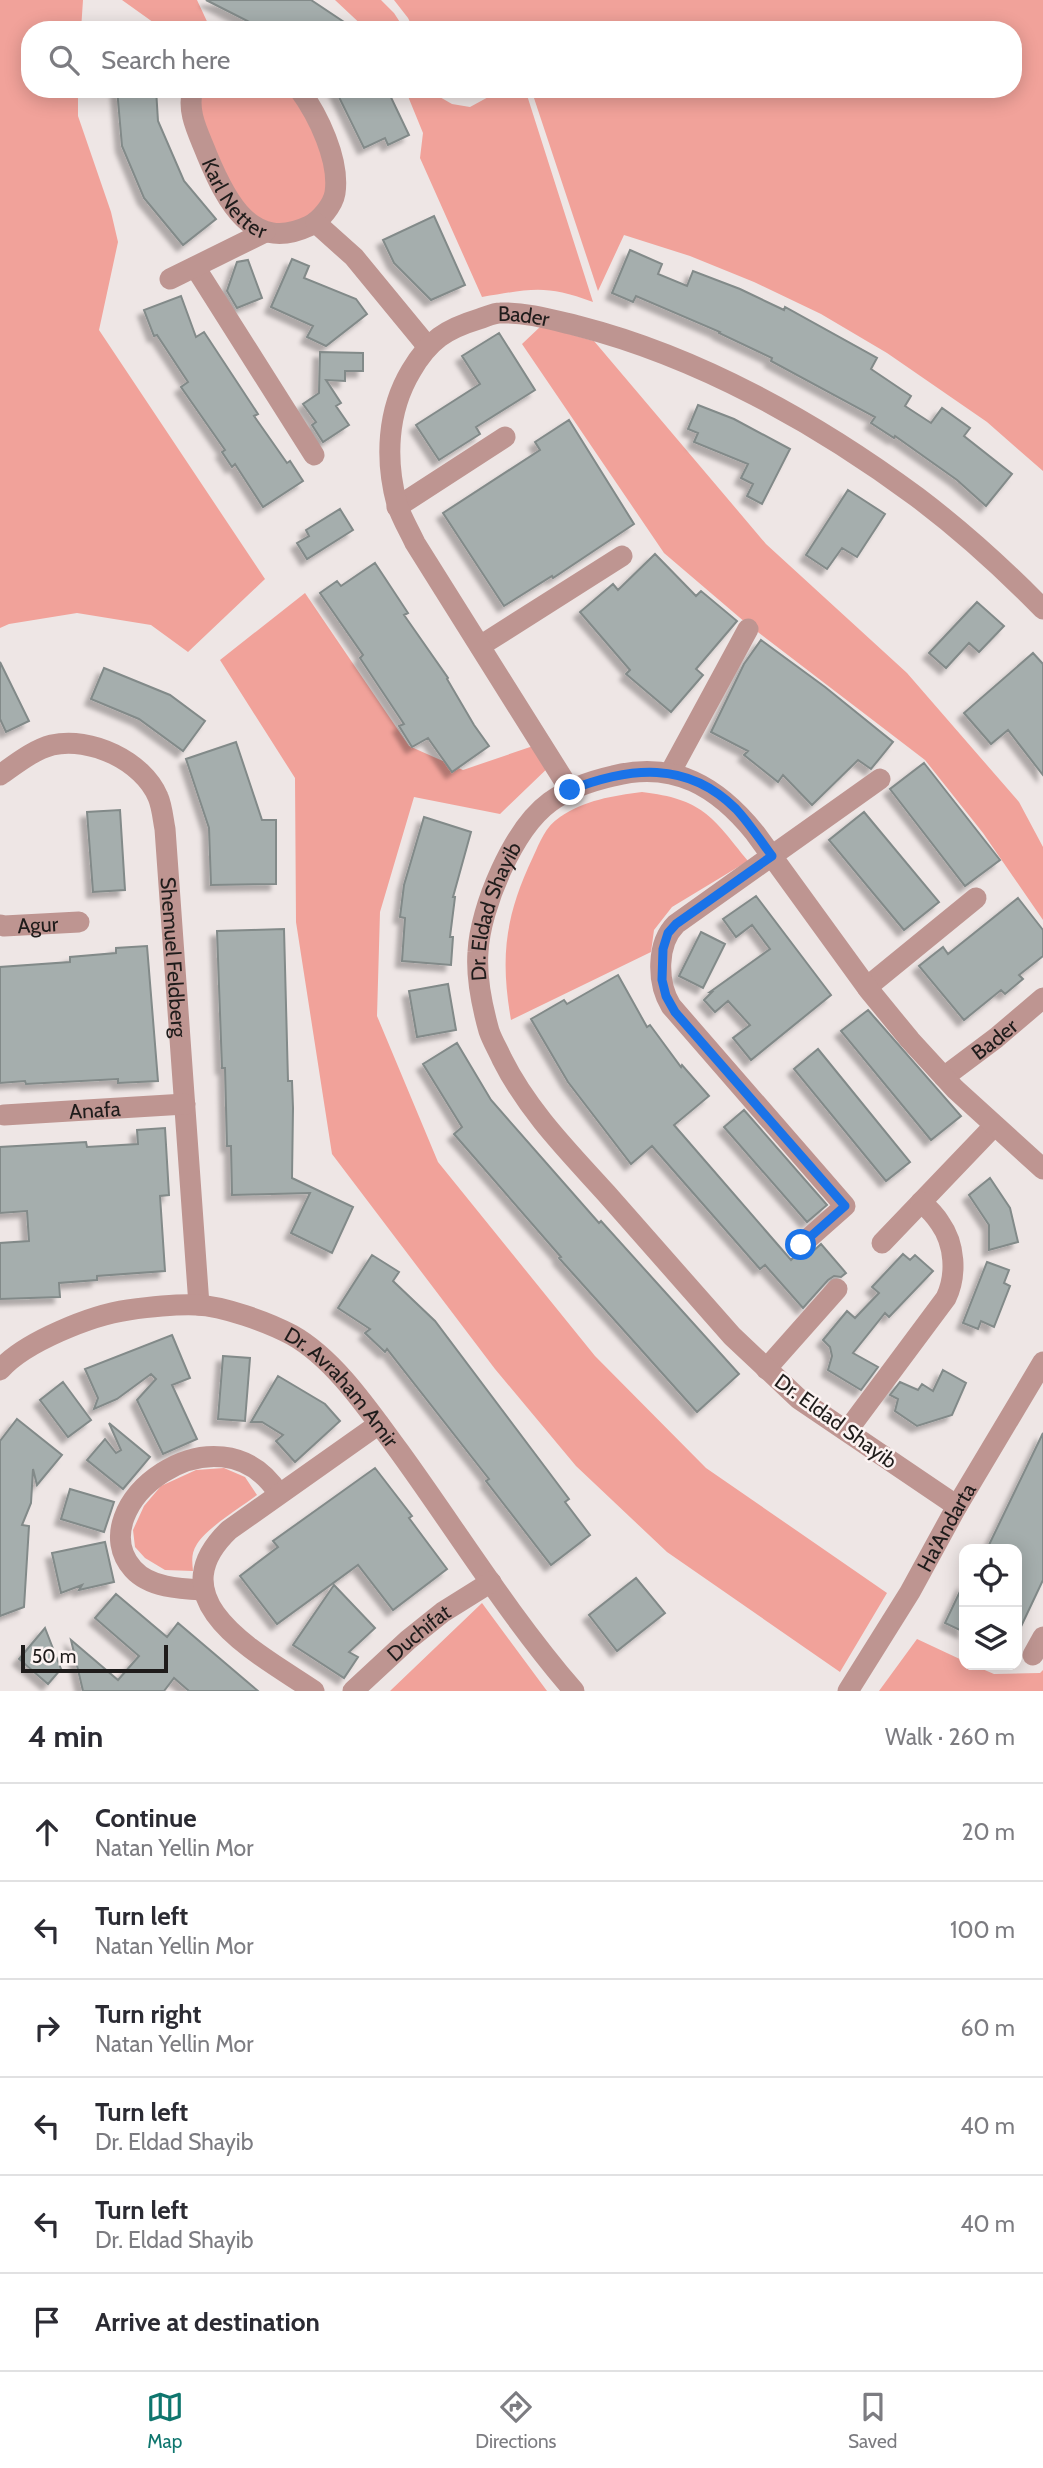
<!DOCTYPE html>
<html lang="en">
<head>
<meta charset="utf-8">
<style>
  :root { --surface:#fff; --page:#f7f7f7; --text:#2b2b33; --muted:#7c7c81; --line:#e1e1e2; --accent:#0f766e }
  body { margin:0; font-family:Cabin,sans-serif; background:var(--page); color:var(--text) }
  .controls { position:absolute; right:21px; bottom:21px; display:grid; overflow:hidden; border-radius:14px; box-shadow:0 4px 18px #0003 }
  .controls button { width:63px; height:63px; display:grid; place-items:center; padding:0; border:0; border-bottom:2px solid var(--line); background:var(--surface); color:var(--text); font:35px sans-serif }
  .scale { position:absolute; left:21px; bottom:18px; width:147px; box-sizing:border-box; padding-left:7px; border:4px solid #1f1c1b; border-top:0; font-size:19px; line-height:24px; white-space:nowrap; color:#1f1c1b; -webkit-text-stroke:5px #fcf3f2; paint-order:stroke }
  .stop { position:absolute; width:21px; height:21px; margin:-16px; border:5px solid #1a73e8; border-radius:50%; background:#fff }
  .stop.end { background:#1a73e8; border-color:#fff; box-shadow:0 2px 7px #0008 }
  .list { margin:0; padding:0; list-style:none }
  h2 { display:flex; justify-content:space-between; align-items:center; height:91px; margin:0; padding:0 28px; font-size:30px }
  h2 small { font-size:23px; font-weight:400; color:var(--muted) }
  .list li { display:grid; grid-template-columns:46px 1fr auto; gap:21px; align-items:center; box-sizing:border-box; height:98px; padding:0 28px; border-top:2px solid var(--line) }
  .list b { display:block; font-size:26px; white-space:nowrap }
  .list p { margin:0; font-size:23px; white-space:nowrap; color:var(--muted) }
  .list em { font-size:23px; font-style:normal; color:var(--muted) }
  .icon { flex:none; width:38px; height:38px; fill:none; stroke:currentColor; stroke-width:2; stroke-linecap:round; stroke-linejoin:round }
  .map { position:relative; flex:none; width:1043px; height:1691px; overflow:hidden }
  .search { position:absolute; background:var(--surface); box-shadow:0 4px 18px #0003; left:21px; right:21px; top:21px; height:77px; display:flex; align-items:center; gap:18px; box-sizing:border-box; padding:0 24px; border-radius:28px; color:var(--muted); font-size:26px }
  .sheet { height:679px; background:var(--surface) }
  nav { display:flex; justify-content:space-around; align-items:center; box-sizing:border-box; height:98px; border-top:2px solid var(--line); background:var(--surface); font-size:19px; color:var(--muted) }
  nav a { display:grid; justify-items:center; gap:4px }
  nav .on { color:var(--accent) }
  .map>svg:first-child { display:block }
  .green { fill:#f1a29a }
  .building { fill:#a5aead; stroke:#828a89; stroke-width:2; filter:url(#shadow) }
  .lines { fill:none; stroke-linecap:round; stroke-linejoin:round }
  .minor { stroke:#be9591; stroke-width:21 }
  .route { stroke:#1a73e8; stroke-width:9 }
  .labels { text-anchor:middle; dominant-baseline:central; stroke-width:5; stroke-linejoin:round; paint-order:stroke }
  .street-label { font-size:21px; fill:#1f1c1b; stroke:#fcf3f2 }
</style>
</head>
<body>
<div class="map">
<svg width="1043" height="1691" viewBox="0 0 1043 1691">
  <defs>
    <filter id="shadow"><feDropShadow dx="-6" dy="6" stdDeviation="2" flood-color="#0004"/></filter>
  </defs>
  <rect width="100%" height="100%" fill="#eee6e5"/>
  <path class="green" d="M 0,0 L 83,0 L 81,30 L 30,30 L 30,89 L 78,89 L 78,116 L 111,212 L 118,242 L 99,330 L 265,579 L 188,652 L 151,625 L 77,613 L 9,624 L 0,628 Z
    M 122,0 L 197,0 L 211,30 L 164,30 Z
    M 335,0 L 381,0 L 394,13 L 405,30 L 367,30 Z
    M 394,0 L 1043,0 L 1043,471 L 987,422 L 887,353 L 821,314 L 754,282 L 690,256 L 624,235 L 598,291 L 531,89 L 1013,89 L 1013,30 L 414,30 L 408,18 Z
    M 202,89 L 289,89 C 313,117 348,188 310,217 C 299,225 281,224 267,225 L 238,200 L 200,116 Z
    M 405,89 L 435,89 L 438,96 L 452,104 L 470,107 L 503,89 L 525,89 L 593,302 C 545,284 531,289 482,297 L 420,158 L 423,133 Z
    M 541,326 L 594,341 L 766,544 L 907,673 L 1019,802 L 1043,847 L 1043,920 L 983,833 L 925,760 L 746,623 L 664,553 L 522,344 Z
    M 305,593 L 409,746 L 463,770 L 539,744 L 554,762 L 500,814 L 414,797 L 380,912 L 377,1016 L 438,1162 L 595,1356 L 706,1468 L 887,1593 L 840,1672 L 667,1552 L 576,1466 L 495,1369 L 332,1154 L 296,922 L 295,778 L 220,660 Z
    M 642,792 C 702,799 712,816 748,861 L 672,907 L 654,930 L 651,952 L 511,1020 C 500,957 505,916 533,857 C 540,842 545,827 560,817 C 585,800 612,796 642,792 Z
    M 224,1468 L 245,1477 L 257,1495 C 240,1508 208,1527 197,1544 C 191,1553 192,1561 193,1571 L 165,1570 L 145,1558 L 135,1547 L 133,1530 L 144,1506 L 161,1486 L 196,1470 Z
    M 482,1603 L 547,1691 L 390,1691 Z
    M 917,1639 L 964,1661 L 964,1665 L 973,1665 L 994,1674 L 1040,1673 L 1043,1670 L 1043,1691 L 879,1691 Z"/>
  <path class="building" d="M 206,0 L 311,0 L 356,30 L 265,30 Z
    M 117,89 L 156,89 L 158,121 L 184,181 L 216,219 L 183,245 L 144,198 L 122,146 Z
    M 335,89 L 387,89 L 409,135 L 388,145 L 385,138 L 364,148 Z
    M 434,216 L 465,285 L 431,300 L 394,263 L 383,240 Z
    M 630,250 L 662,264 L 658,274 L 687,286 L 693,271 L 740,289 L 784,310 L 785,307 L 877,358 L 871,369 L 911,396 L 905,406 L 931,423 L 942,408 L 970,428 L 964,436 L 1012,474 L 986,506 L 957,480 L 895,436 L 894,438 L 871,423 L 875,417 L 771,361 L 772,358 L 719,333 L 720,332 L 636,296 L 633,302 L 612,293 Z
    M 292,259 L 309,266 L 304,278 L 356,299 L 367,314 L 326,346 L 307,337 L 313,326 L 271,307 Z
    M 248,260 L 262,298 L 237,308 L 227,291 L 237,262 Z
    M 181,296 L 196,337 L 204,332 L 258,414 L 254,416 L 287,463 L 290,461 L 303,481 L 263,507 L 235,464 L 232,467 L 222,452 L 225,450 L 181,387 L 188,382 L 157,335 L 154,336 L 144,310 Z
    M 499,333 L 535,390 L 476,427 L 480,434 L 439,460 L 416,425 L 480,384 L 462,356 Z
    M 320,352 L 363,353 L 363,371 L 345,371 L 345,381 L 326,380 L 341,403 L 336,406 L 349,425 L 323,442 L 312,425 L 316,422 L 303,404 L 319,393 Z
    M 698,405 L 734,419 L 790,449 L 762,504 L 747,496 L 753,484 L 741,478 L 748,464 L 694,442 L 698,433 L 688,429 Z
    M 569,420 L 634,524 L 553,578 L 552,576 L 504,606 L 443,513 L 540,450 L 535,442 Z
    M 848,490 L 885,514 L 857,557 L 842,548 L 827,569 L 806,555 Z
    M 340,509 L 353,530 L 307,559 L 297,543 L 309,536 L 306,530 Z
    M 655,554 L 696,596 L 701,591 L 737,621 L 696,669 L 703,675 L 671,712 L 626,674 L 630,670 L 580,612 L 613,584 L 618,590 Z
    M 375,563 L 408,613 L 404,615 L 448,678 L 447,679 L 474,725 L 489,746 L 452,772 L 428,738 L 412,747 L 399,726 L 404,724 L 360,658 L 363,655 L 320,593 L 337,581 L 341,586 Z
    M 977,602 L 1004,626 L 979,652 L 969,643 L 946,668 L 929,653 Z
    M 761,640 L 825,687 L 893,742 L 871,769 L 858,760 L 812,805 L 783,775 L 778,782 L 744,755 L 748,751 L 711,732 L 744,664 Z
    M 1033,653 L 1043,664 L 1043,775 L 1008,730 L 991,744 L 964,713 Z
    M 0,662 L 29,721 L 6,732 L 0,719 Z
    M 104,668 L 170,695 L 205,721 L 183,751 L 139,719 L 91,699 Z
    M 236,742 L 262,820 L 276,820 L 276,884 L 211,885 L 209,828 L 186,759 Z
    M 924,763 L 1000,860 L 965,886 L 890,789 Z
    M 120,810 L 125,890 L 93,892 L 87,812 Z
    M 864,812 L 939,902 L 904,930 L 829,840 Z
    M 424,817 L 471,832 L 453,897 L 455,897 L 450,937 L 453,937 L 451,965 L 402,961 L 405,918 L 400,917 L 404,885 Z
    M 756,896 L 831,995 L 751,1060 L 733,1038 L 750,1025 L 728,1001 L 715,1012 L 704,1000 L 712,992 L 710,992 L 770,949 L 752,925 L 736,937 L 723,919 Z
    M 1018,898 L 1043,930 L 1043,956 L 1019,975 L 1023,979 L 1005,994 L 1001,990 L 964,1020 L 919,966 L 943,947 L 948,954 Z
    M 284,929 L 288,1081 L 292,1081 L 293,1108 L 292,1178 L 353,1207 L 332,1253 L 291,1233 L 310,1193 L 232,1195 L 231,1146 L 227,1146 L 225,1068 L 222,1068 L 217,931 Z
    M 701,932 L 725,944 L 703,988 L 679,976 Z
    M 147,946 L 158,1081 L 118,1083 L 118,1079 L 26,1084 L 25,1081 L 0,1083 L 0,967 L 70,962 L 70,957 L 116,953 L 116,948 Z
    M 618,975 L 647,1027 L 650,1025 L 681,1067 L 682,1065 L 709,1096 L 674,1125 L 791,1260 L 795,1256 L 803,1258 L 809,1255 L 821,1244 L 846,1273 L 841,1277 L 834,1276 L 828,1280 L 803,1308 L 765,1265 L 760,1269 L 652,1146 L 631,1164 L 568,1082 L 531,1019 L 564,1000 L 567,1004 Z
    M 448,984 L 456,1030 L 417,1037 L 409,991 Z
    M 868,1010 L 961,1116 L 931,1140 L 841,1031 Z
    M 457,1043 L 491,1100 L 599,1223 L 601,1221 L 739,1374 L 697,1412 L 559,1258 L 561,1257 L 454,1134 L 462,1127 L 423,1064 Z
    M 818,1049 L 910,1162 L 886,1181 L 794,1069 Z
    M 744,1110 L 827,1205 L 807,1222 L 724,1127 Z
    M 165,1128 L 169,1195 L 160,1196 L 165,1271 L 97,1276 L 97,1280 L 59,1283 L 60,1297 L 0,1299 L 0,1243 L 29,1241 L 27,1211 L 0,1213 L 0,1147 L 86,1142 L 87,1147 L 138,1144 L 137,1130 Z
    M 990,1178 L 1010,1208 L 1018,1242 L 989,1250 L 989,1225 L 969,1195 Z
    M 903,1254 L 910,1260 L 915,1255 L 933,1271 L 889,1317 L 885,1313 L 853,1353 L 878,1367 L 861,1390 L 828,1370 L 832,1356 L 830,1347 L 823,1340 L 847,1311 L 855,1318 L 879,1293 L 872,1287 Z
    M 372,1255 L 399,1272 L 393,1281 L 435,1321 L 569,1499 L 565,1502 L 590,1535 L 551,1565 L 486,1481 L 489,1479 L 387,1349 L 385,1352 L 365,1333 L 370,1329 L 338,1308 Z
    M 987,1262 L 1009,1270 L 1004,1283 L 1010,1286 L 994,1327 L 981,1321 L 978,1329 L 963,1323 Z
    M 172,1335 L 190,1378 L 172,1385 L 197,1439 L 163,1454 L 137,1400 L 156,1379 L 151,1374 L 117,1399 L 94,1409 L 98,1398 L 85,1369 Z
    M 223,1356 L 250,1358 L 245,1421 L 218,1419 Z
    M 943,1370 L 966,1383 L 952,1415 L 917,1426 L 895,1411 L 898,1399 L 890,1395 L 900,1382 L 918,1390 L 922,1384 L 933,1391 Z
    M 278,1376 L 325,1404 L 340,1421 L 295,1462 L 276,1441 L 283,1435 L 262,1422 L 251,1422 Z
    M 63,1382 L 91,1420 L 68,1437 L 40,1400 Z
    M 17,1419 L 62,1455 L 37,1485 L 33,1469 L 31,1503 L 22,1525 L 29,1526 L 24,1607 L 0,1616 L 0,1441 Z
    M 109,1423 L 150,1457 L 123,1489 L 87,1460 L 105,1439 L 116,1453 L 121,1450 Z
    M 1043,1433 L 1043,1580 L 1017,1635 L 1017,1549 L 987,1549 Z
    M 375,1468 L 412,1516 L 409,1518 L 447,1569 L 393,1610 L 358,1565 L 277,1624 L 240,1576 L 278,1547 L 273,1541 Z
    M 70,1489 L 114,1502 L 104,1532 L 61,1519 Z
    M 105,1542 L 114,1582 L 79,1590 L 82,1585 L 61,1593 L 52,1553 Z
    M 636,1578 L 665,1613 L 617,1651 L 589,1615 Z
    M 964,1583 L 964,1632 L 945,1623 Z
    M 334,1585 L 375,1628 L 349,1652 L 358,1657 L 344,1678 L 293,1645 Z
    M 116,1594 L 167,1637 L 178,1623 L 258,1691 L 189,1691 L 174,1678 L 164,1691 L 83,1691 L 71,1640 L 118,1680 L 139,1656 L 95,1618 Z
    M 45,1628 L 61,1669 L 48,1684 L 19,1659 Z"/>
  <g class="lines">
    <g class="minor">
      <path id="s1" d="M 193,89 C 186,112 199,134 207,155 C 226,201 252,253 309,226 C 320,221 333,205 335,193 C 340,160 318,115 299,89"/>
      <path d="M 316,223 L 354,257 L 428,347"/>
      <path d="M 195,267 L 314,455"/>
      <path d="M 170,279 L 265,232"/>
      <path d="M 397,507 L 505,437"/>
      <path d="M 480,646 L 622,556"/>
      <path d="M 670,773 L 748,629"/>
      <path id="s2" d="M 0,775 C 16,764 33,750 52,745 C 90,736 143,761 158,797 C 162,806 163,819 165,829 L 199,1305"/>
      <path id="s3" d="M 570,790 L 415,543 C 409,530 401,517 397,504 C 385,460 387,411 411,371 C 429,340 446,329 479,319 C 486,317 493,313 500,313 C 526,312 553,320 578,326 C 699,357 817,423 917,497 C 962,531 1003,568 1043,609"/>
      <path id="s4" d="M 0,925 L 4,926 L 79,922"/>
      <path d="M 867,987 L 976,898"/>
      <path id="s5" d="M 944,1077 L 996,1038 L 1043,998"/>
      <path id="s6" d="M 4,1115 L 185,1104"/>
      <path d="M 882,1243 L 994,1126"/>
      <path d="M 801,1245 L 845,1206 L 671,1006 C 657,983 656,944 676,924 L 880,779"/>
      <path d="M 766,1369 L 837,1289"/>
      <path id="s7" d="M 0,1370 C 24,1342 92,1315 128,1310 C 150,1307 173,1304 196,1305 C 223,1306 268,1322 292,1335 C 335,1359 370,1412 399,1451 C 457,1531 509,1616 574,1691"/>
      <path d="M 847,1431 L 946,1298 C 957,1275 955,1244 940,1223 C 935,1215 928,1208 921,1202"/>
      <path id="s8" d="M 957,1506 L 799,1399 L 732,1336 C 690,1288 648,1240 606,1193 C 568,1151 528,1111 502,1059 C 498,1050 492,1040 489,1031 C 482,1006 476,978 478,952 C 480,908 513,829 550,802 C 568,789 591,781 613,776 C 674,760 718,787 755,833 L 869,990 L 910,1040 L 955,1089 L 1043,1169"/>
      <path d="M 204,1590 C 181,1589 150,1588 133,1569 C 78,1507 218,1399 279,1494"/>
      <path d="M 1033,1655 L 1043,1637"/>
      <path d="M 314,1691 C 260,1654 154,1602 229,1530 L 379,1424"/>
      <path id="s9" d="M 353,1691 L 408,1640 L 443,1612 L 491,1582"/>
      <path id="s10" d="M 848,1691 L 910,1592 L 957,1506 L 1043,1362"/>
    </g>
  </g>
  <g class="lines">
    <path class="route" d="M 570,790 C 629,767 687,760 736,809 C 749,823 761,841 772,856 L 676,924 L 668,933 L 663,949 L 662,980 L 666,996 L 675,1012 L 845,1206 L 801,1245"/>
  </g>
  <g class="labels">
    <g class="street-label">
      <text stroke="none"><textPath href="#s1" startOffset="121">Karl Netter</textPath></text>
      <text stroke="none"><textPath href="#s3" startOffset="606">Bader</textPath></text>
      <text stroke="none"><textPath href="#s8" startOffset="798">Dr. Eldad Shayib</textPath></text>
      <text stroke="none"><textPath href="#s4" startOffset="38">Agur</textPath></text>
      <text stroke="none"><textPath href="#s2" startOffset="348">Shemuel Feldberg</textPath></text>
      <text stroke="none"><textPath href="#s5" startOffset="63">Bader</textPath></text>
      <text stroke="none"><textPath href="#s6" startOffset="91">Anafa</textPath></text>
      <text stroke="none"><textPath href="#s7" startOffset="385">Dr. Avraham Amir</textPath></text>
      <text transform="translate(836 1421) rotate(36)">Dr. Eldad Shayib</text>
      <text stroke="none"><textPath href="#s10" startOffset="191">Ha'Andarta</textPath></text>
      <text stroke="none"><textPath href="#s9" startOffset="88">Duchifat</textPath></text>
    </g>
  </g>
</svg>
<div class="controls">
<button><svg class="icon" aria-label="locate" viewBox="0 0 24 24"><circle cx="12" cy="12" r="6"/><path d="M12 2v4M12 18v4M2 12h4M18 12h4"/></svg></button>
<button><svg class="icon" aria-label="layers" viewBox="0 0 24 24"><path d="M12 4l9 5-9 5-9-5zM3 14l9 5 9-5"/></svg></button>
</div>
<div class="scale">50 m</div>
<div class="stop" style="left:801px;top:1245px"></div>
<div class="stop end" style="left:570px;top:790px"></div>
<div class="search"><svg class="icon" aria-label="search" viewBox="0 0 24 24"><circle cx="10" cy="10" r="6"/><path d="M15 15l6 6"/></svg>Search here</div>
</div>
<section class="sheet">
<h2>4 min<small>Walk · 260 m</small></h2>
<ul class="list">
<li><svg class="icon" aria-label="ahead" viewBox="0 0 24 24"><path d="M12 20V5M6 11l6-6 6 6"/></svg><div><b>Continue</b><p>Natan Yellin Mor</p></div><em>20 m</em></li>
<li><svg class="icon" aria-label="left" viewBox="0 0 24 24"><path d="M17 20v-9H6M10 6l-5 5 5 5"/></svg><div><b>Turn left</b><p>Natan Yellin Mor</p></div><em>100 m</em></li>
<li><svg class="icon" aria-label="right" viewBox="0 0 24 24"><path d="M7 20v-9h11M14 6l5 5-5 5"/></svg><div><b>Turn right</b><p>Natan Yellin Mor</p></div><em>60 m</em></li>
<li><svg class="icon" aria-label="left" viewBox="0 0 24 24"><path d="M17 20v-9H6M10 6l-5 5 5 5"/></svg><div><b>Turn left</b><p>Dr. Eldad Shayib</p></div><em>40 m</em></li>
<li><svg class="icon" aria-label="left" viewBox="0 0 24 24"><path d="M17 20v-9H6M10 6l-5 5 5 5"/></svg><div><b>Turn left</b><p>Dr. Eldad Shayib</p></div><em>40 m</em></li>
<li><svg class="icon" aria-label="arrive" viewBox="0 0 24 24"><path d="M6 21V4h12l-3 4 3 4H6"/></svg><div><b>Arrive at destination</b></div></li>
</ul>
</section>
<nav>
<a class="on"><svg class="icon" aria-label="map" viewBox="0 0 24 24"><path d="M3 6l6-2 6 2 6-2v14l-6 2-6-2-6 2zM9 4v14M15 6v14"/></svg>Map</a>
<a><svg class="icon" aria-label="directions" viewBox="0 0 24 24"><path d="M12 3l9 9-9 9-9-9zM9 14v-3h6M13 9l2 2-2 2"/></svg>Directions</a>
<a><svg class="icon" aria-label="saved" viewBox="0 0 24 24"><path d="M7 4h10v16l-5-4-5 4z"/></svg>Saved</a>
</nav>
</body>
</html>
